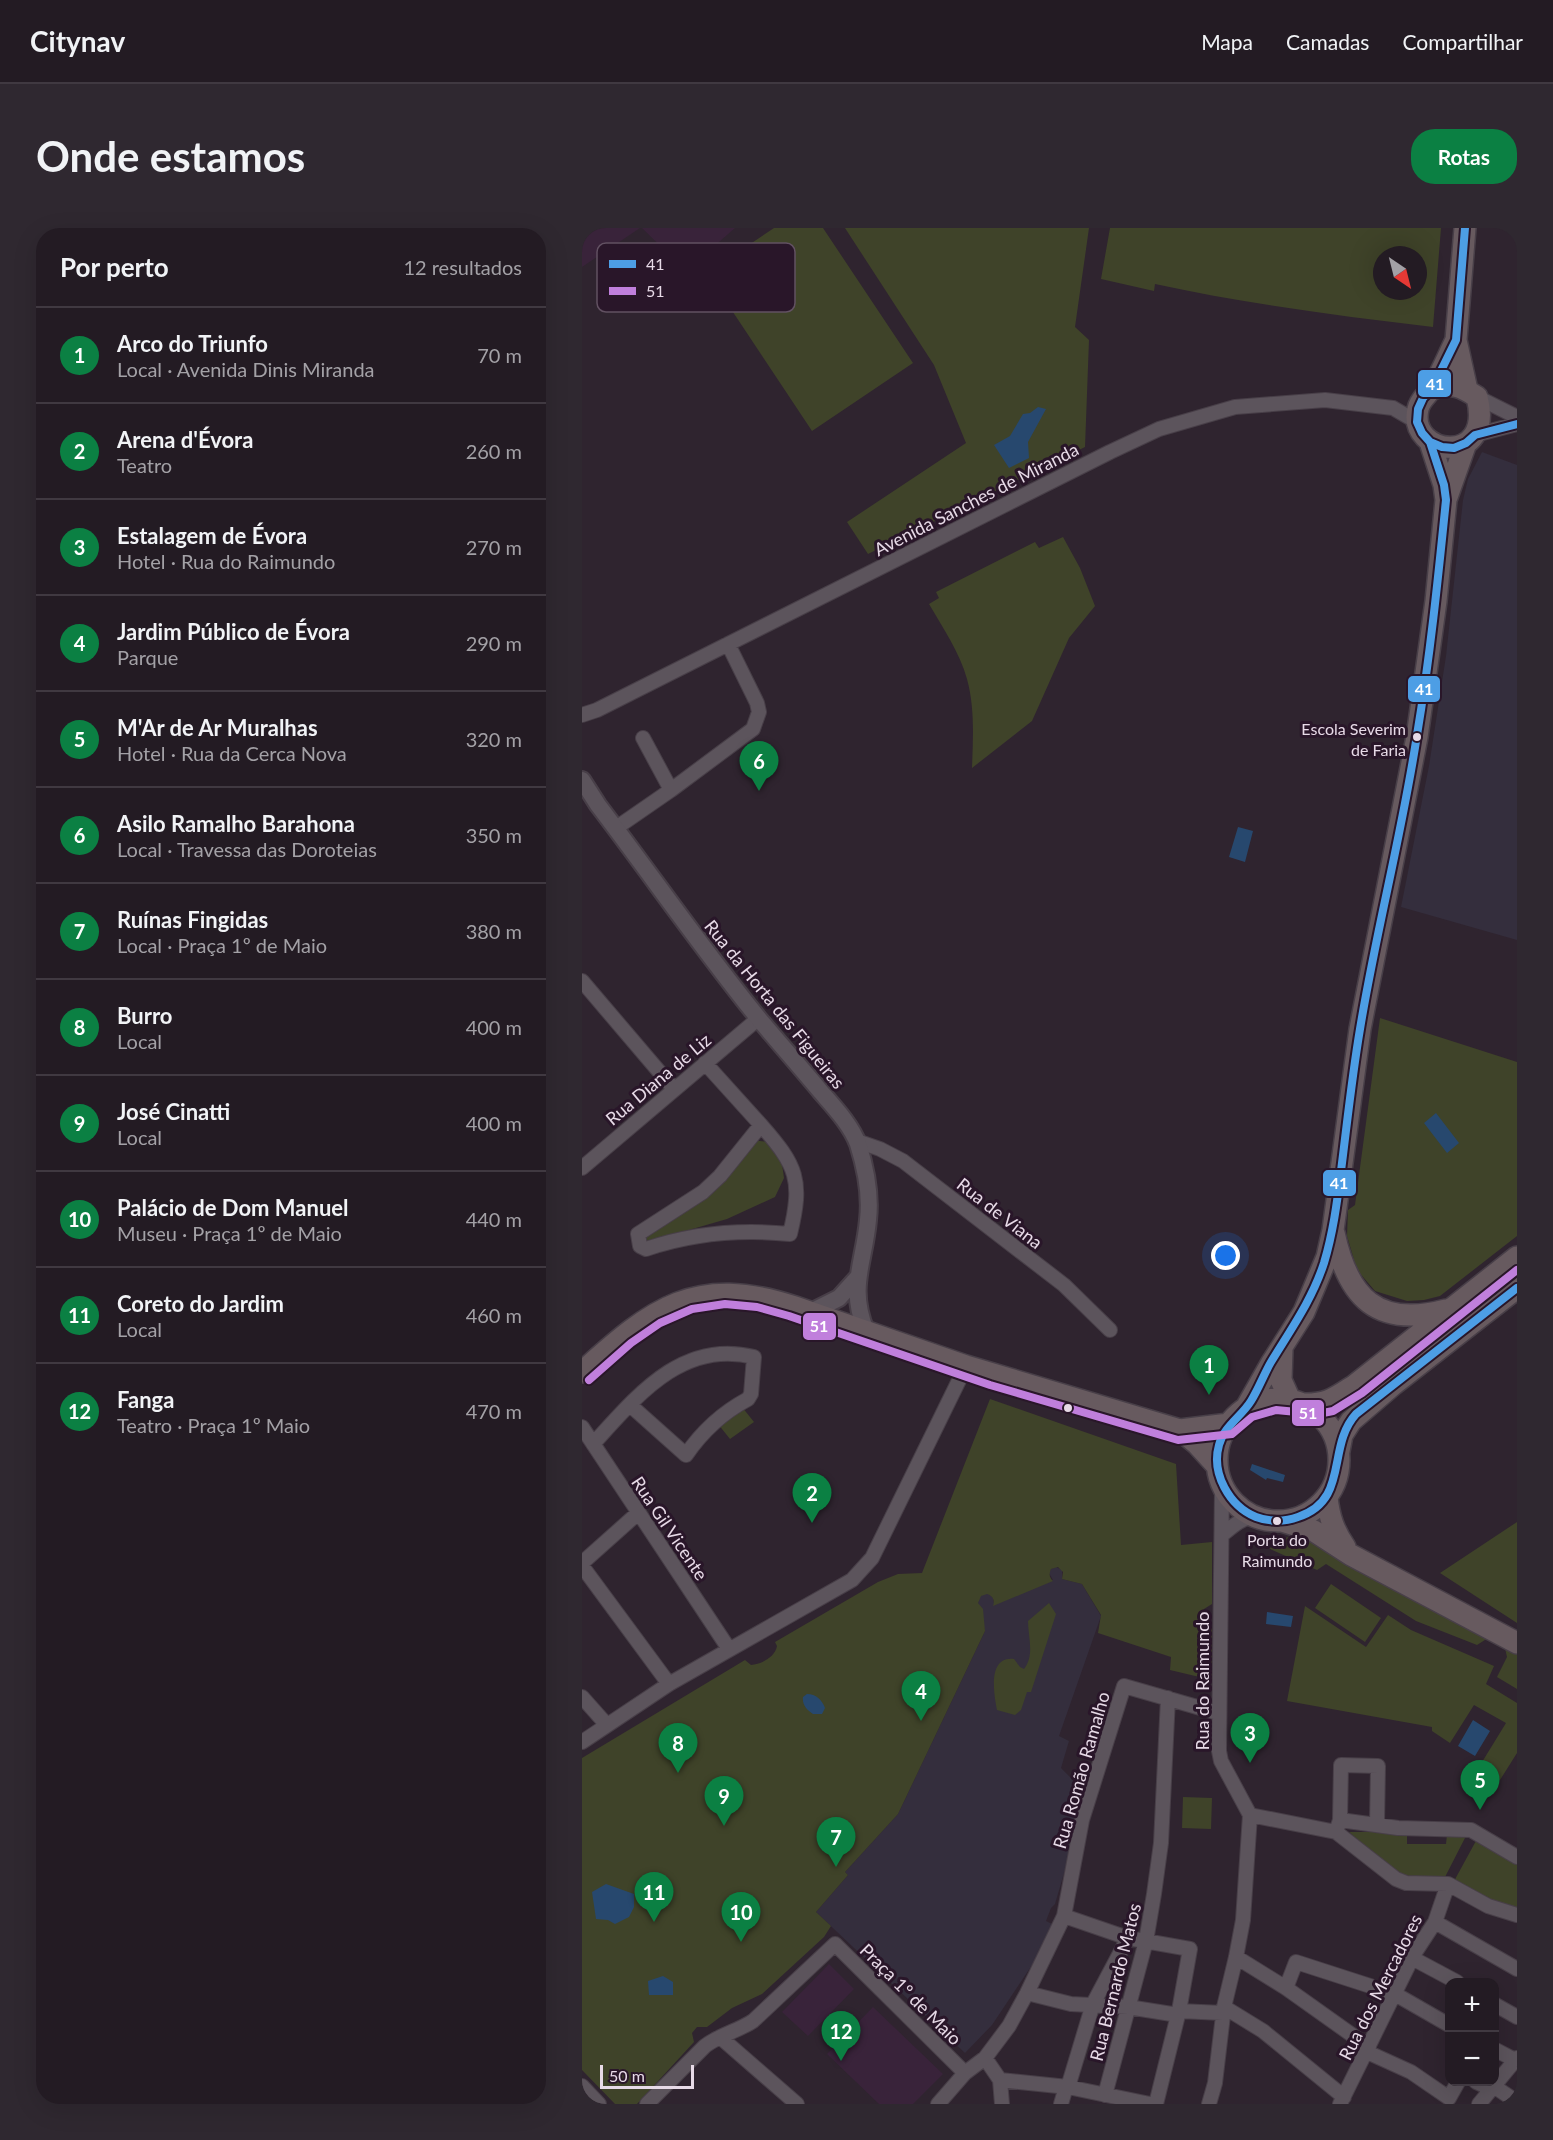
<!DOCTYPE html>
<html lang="pt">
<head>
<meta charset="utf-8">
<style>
  :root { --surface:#231b23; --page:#2f2830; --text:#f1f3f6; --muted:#a3a1a6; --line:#403941; --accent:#0b8043 }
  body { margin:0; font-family:Lato,sans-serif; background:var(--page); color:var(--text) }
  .controls { position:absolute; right:18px; bottom:18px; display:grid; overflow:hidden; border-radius:12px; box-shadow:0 6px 24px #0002 }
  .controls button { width:54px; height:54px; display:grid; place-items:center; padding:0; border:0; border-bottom:2px solid var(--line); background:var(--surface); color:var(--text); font:30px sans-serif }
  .compass { position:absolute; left:791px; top:18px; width:54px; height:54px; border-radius:50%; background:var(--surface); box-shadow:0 6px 24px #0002; rotate:145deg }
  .scale { position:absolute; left:18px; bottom:15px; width:94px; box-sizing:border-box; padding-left:6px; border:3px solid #e7dae7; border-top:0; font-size:16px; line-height:21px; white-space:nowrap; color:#e7dae7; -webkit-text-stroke:4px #291629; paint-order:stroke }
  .you { position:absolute; left:644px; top:1028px; width:21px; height:21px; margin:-15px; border:4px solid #fff; border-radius:50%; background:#1a73e8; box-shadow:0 0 0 9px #1a73e833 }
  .badge { display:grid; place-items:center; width:39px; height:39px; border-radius:50%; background:var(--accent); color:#fff; font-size:20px; font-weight:700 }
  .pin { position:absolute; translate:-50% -50px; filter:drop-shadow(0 2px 3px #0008) }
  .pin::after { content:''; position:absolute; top:32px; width:21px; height:18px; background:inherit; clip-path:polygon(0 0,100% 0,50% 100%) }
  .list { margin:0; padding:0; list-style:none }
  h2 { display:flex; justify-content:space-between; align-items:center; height:78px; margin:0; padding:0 24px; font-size:26px }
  h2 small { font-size:20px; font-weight:400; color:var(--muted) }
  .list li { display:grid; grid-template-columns:39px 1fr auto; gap:18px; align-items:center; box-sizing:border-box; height:96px; padding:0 24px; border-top:2px solid var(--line) }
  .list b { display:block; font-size:22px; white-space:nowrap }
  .list p { margin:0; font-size:20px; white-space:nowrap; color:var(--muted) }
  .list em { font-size:20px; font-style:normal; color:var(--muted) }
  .map { position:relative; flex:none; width:935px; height:1876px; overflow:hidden; border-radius:24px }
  header { display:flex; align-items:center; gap:36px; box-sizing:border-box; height:84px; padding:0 30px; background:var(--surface); border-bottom:2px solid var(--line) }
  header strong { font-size:28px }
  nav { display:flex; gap:33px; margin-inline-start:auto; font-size:21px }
  .intro { display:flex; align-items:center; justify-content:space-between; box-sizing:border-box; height:144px; padding:0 36px }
  h1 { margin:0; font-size:42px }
  .button { padding:15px 27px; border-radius:24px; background:var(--accent); color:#fff; font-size:21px; font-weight:700 }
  main { display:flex; gap:36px; padding:0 36px }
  aside { flex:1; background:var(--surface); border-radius:24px; box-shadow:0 6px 24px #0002 }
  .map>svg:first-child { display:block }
  .built { fill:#39233a }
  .education { fill:#342e3d }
  .green { fill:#3f4329; fill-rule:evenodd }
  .water { fill:#27486e }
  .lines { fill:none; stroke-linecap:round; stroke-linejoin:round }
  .minor-casing { stroke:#483f48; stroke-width:16 }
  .tertiary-casing { stroke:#483f48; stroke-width:20 }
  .primary-casing { stroke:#483f48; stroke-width:24 }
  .minor { stroke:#5c545c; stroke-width:14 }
  .tertiary { stroke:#5c545c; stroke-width:16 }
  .primary { stroke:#675a5f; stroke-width:21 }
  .bus-1-casing { stroke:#291629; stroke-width:12 }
  .bus-2-casing { stroke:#291629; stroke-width:12 }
  .bus-1 { stroke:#4d9ee5; stroke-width:8 }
  .bus-2 { stroke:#c07fdc; stroke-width:8 }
  .bus-dot { fill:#e7dae7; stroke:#291629; stroke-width:2 }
  .labels { text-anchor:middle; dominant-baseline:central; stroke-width:6; stroke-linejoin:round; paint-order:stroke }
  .bus-label { font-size:16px; fill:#e7dae7; stroke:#291629; text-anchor:end }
  .street-label { font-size:18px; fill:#e7dae7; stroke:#291629 }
  .key { fill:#291629; stroke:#625162; stroke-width:1.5 }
  .key-label { font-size:16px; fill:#e7dae7 }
  .line-badge { stroke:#291629; stroke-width:2 }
  .badge-label { font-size:16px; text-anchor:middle; font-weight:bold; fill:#fff }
</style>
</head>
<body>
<header>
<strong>Citynav</strong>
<nav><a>Mapa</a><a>Camadas</a><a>Compartilhar</a></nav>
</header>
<div class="intro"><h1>Onde estamos</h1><a class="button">Rotas</a></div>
<main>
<aside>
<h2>Por perto<small>12 resultados</small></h2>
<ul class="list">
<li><span class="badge">1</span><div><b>Arco do Triunfo</b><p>Local · Avenida Dinis Miranda</p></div><em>70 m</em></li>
<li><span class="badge">2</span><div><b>Arena d'Évora</b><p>Teatro</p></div><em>260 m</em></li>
<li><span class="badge">3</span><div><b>Estalagem de Évora</b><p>Hotel · Rua do Raimundo</p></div><em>270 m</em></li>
<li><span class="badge">4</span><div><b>Jardim Público de Évora</b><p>Parque</p></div><em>290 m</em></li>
<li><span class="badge">5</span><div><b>M'Ar de Ar Muralhas</b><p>Hotel · Rua da Cerca Nova</p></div><em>320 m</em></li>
<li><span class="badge">6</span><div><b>Asilo Ramalho Barahona</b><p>Local · Travessa das Doroteias</p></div><em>350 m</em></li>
<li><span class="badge">7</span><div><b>Ruínas Fingidas</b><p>Local · Praça 1º de Maio</p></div><em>380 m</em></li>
<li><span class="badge">8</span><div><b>Burro</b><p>Local</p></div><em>400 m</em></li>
<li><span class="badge">9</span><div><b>José Cinatti</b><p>Local</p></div><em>400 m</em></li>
<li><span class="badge">10</span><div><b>Palácio de Dom Manuel</b><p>Museu · Praça 1º de Maio</p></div><em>440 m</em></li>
<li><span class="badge">11</span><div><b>Coreto do Jardim</b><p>Local</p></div><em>460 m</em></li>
<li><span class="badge">12</span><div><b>Fanga</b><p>Teatro · Praça 1º Maio</p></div><em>470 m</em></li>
</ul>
</aside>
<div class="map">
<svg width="935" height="1876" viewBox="0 0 935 1876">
  <rect width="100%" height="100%" fill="#2f242f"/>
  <path class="built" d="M 0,0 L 58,0 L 0,39 Z
    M 60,0 L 153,0 L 104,43 Z
    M 247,1736 L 272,1761 L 226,1808 L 200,1784 Z
    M 291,1779 L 361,1846 L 331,1876 L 297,1876 L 245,1826 Z"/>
  <path class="education" d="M 900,224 L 935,237 L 935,712 L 819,679 L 847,538 L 864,428 L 881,272 L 886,251 Z
    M 474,1339 L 480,1342 L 480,1351 L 500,1356 L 519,1388 L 477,1508 L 487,1513 L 479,1540 L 505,1566 L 473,1676 L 469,1680 L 464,1693 L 472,1697 L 452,1734 L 410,1797 L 383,1825 L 234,1684 L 266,1647 L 263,1644 L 316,1586 L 403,1403 L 396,1375 L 397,1369 L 401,1366 L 408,1366 L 411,1370 L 412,1375 L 471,1352 L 467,1345 L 469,1341 Z"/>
  <path class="green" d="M 192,0 L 241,0 L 331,135 L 230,203 L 125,45 Z
    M 263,0 L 507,0 L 493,99 L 507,112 L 503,219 L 286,326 L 265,294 L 384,215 L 352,137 Z
    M 528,0 L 859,0 L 851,99 C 758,88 665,76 573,56 L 572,63 L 519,51 ZM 800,27 L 836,27 L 836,63 L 800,63 Z
    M 481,309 L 498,340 L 513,378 L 487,410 L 450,493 L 390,540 C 391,511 393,480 385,451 C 378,425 361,400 347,376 L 357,370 L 354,364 L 453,314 L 457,320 Z
    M 798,790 L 935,834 L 935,1008 L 858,1068 L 842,1072 L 825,1073 L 793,1063 L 775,1042 L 765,1008 L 766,982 L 773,977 Z
    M 170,912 L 187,914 L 199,929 L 202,950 L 193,969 L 145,991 L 62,1015 L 66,1005 L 116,976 L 148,944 Z
    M 408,1171 L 594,1236 L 599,1317 L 630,1314 L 630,1376 L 622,1381 L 620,1387 L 622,1394 L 630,1399 L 630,1452 L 588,1442 L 589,1429 L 516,1405 L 519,1387 L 500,1356 L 480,1351 L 481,1344 L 476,1339 L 469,1341 C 467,1346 467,1349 471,1353 L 411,1378 C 413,1372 411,1368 405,1366 L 399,1368 L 396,1375 L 401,1381 L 403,1403 L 316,1586 L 263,1644 L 266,1647 L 234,1684 L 249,1698 L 242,1709 L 180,1766 L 150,1780 L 125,1799 L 115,1799 L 110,1805 L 112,1814 L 55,1876 L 33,1876 L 0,1842 L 0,1530 L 163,1432 L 169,1437 C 180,1436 193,1429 195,1418 L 193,1414 L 296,1354 L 316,1346 L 340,1345 Z
    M 160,1179 L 172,1194 L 148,1211 L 136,1196 Z
    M 935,1294 L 935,1395 L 858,1345 Z
    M 667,1305 C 688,1313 692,1316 713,1306 L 735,1314 L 906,1410 L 895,1417 L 834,1393 L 744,1336 L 735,1342 L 666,1311 Z
    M 749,1356 L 799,1390 L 783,1414 L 733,1380 Z
    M 467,1375 L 474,1386 L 449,1464 L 445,1464 L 439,1482 L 433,1487 L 415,1482 C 412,1466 405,1428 432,1431 L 438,1439 L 442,1441 C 453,1427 446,1409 446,1393 Z
    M 723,1378 L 784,1419 L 806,1387 L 829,1402 L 912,1438 L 904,1456 L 935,1475 L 935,1525 L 918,1552 L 897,1539 L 924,1495 L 892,1477 L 868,1515 L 850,1503 L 850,1499 L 705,1473 Z
    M 923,1420 L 935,1426 L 935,1461 L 915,1449 L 925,1429 Z
    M 601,1569 L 630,1570 L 629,1601 L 600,1600 Z
    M 767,1604 L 825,1604 L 825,1616 L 864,1616 L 865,1607 L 884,1608 L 862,1651 L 816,1647 Z
    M 895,1611 L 935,1634 L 935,1681 L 912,1674 L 871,1655 Z"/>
  <path class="water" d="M 456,179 L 464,181 L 446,214 L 447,230 L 427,240 L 412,217 L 428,208 L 441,186 L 448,185 Z
    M 656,599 L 671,603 L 663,634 L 647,629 Z
    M 854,885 L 877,915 L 865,925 L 842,895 Z
    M 670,1236 L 703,1247 L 701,1254 L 685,1250 L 684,1252 L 668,1242 Z
    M 685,1384 L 711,1388 L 709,1399 L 684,1396 Z
    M 225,1466 C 234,1466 240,1472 243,1480 L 240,1486 L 231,1486 C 225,1482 220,1477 221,1469 Z
    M 891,1492 L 908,1503 L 893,1528 L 876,1518 Z
    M 24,1656 L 52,1666 L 52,1679 L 47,1689 L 33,1696 L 26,1692 L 14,1691 L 10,1664 Z
    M 81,1748 L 91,1754 L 91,1767 L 67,1767 L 66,1753 Z"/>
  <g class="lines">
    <defs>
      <path id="minor" d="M 895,169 L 935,189
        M 893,207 L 935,196
        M 0,487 L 15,482 L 528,224 L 577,201 L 653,179 L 743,172 L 811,180 L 835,194
        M 61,510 L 89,562
        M 34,600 L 89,562 L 171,501 L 177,484 L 175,475 L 146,416
        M 0,753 L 92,861
        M 123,835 L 179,897
        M 179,897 C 215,938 221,952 208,1006 C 159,1001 111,1005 64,1021 L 58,1018 L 56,1006 L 121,964 L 138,948 Z
        M 275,913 L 298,921 L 321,933 L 482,1057 L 528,1102
        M 0,940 L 177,790
        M 0,1199 L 147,1421
        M 11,1216 C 55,1168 100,1111 172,1129 L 169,1166 L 166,1171 C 140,1185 121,1202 104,1227 L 48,1177
        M 640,1307 C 651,1298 658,1291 672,1288
        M 0,1335 L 56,1285
        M 0,1338 L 87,1456
        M 0,1469 L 24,1496
        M 0,1514 L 87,1456 L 270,1352 L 290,1330 L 384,1138
        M 668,1587 L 754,1604 L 814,1651 L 824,1655 L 866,1656 L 906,1678 L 935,1687
        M 758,1592 L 759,1537 L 796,1538 L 795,1596
        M 754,1604 L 758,1592 L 816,1600 L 889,1602 L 935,1629
        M 482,1688 L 546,1710 L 608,1721 L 597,1783
        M 853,1694 L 935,1741
        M 654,1729 L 704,1760 L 787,1819
        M 830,1730 L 875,1754
        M 704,1760 L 714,1734 L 813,1766 L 867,1797
        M 445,1765 L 489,1776 L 546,1779 L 596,1787 L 597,1783 L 641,1785
        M 912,1776 L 935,1789
        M 642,1779 L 681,1803 L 762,1869
        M 138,1809 L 215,1876
        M 912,1821 L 933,1832
        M 785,1824 L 829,1844 L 867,1870 L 876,1854
        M 403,1830 L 418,1852 L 420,1876
        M 418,1852 L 486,1859 L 568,1876
        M 894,1854 L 905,1859 L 913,1859 L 935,1874
        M 0,1858 L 17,1876
        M 486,1859 L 511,1776 L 546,1710
        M 523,1867 L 564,1713 L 572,1666 L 579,1615 L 586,1470
        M 65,1876 L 123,1818 C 137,1807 156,1803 171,1793 L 253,1716 L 383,1845
        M 356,1876 L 383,1845 L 403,1830 L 427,1798 L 445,1765 L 482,1688 L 500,1592 L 542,1458 L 636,1485
        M 479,1876 L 484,1859
        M 574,1876 L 596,1787
        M 627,1876 L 633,1855 L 642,1779 L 654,1729 L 661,1692 L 668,1587 L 639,1533 L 637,1523 L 640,1258
        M 758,1876 L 832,1726 L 853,1694 L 866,1656
        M 897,1876 L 935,1830"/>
      <path id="tertiary" d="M 0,552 L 16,577 C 70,648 121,722 177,791 C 198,816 219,840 239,864 C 252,879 269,897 276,916 C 284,941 289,966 286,992 C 282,1036 266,1059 284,1103
        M 229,1084 L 257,1070 L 276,1049"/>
      <path id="primary" d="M 883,0 L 874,112 L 885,162
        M 850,161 C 868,154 879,158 895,169 C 913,240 825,228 836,181 C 838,171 846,167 851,158 C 860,144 866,128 874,112
        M 865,269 L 884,215
        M 752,1005 C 766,1070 795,1100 864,1082
        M 700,1121 L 699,1152 L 708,1172
        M 0,1144 C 71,1080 113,1046 213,1079 L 384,1138 L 598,1202 L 615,1216 L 635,1238
        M635 1232a61 61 0 1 1 122 0a61 61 0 1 1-122 0Z
        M 720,1176 C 745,1177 753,1170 773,1157 L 935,1029
        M 664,1180 L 689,1136 L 722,1084 L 745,1029 L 751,1002 L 778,801 L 835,509 L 854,373 L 864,272 L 862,257 L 848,214
        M 598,1202 L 647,1196
        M 757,1223 L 760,1207 L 769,1193 L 812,1156 L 935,1060
        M 745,1269 C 747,1289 752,1303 763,1319
        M 700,1293 L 732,1303 L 769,1327 L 935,1415"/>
    </defs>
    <use href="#minor" class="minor-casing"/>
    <use href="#tertiary" class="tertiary-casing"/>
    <use href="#primary" class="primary-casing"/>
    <use href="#minor" class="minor"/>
    <use href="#tertiary" class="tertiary"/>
    <use href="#primary" class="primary"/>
    <defs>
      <path id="bus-1" d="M 883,0 L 874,112 L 850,161 L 841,170 L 836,181 L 835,194 L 840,205 L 848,214 L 860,219 L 872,220 L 884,215 L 893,207 L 935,196
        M 848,214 L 862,257 L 864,272 C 856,351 848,429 835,507 C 820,606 794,703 778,801 C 770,848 765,896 759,943 C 755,975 751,1005 742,1035 C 730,1072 709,1101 689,1134 C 682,1146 677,1160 669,1173 C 659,1189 642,1198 637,1217 C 629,1245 647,1278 674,1289 C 687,1294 703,1294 716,1289 C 768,1272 744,1219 774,1186 L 935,1060"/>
      <path id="bus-2" d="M 7,1152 L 49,1115 L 78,1095 L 110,1081 L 143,1076 L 175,1079 L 207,1088 L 408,1157 L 596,1212 L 650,1206 L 670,1189 L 694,1182 L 736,1186 L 751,1183 L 780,1165 L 935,1042"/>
    </defs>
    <use href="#bus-1" class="bus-1-casing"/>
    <use href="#bus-2" class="bus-2-casing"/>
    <use href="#bus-1" class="bus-1"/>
    <use href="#bus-2" class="bus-2"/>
  </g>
  <g class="bus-dot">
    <circle cx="835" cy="509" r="5"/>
    <circle cx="486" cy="1180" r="5"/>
    <circle cx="695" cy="1293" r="5"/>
  </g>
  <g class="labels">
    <g class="bus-label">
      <text x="824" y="500">Escola Severim<tspan x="824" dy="21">de Faria</tspan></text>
      <text x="695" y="1311" text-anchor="middle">Porta do<tspan x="695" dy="21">Raimundo</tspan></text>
    </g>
    <g class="street-label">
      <text transform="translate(394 271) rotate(-27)">Avenida Sanches de Miranda</text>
      <text transform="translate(193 776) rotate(51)">Rua da Horta das Figueiras</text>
      <text transform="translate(76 851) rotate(-40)">Rua Diana de Liz</text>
      <text transform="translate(418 985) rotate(38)">Rua de Viana</text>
      <text transform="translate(88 1300) rotate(56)">Rua Gil Vicente</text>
      <text transform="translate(620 1453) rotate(-90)">Rua do Raimundo</text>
      <text transform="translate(499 1542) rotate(-74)">Rua Romão Ramalho</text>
      <text transform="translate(533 1754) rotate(-76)">Rua Bernardo Matos</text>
      <text transform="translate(798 1759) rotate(-63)">Rua dos Mercadores</text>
      <text transform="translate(329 1766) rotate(45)">Praça 1º de Maio</text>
    </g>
  </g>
  <rect x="15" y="15" width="198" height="69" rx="9" class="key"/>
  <rect x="27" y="32" width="27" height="8" fill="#4d9ee5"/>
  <rect x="27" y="59" width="27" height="8" fill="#c07fdc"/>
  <g class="key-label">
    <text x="64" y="42">41</text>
    <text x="64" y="69">51</text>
  </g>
  <g class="line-badge">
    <rect x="835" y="141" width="35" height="29" rx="6" fill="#4d9ee5"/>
    <rect x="825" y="447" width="34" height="28" rx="6" fill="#4d9ee5"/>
    <rect x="740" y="941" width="35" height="28" rx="6" fill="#4d9ee5"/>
    <rect x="220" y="1084" width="35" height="29" rx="6" fill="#c07fdc"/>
    <rect x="709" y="1171" width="34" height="28" rx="6" fill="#c07fdc"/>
  </g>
  <g class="badge-label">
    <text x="853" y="162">41</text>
    <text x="842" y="467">41</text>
    <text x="757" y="961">41</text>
    <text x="237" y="1104">51</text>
    <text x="726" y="1191">51</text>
  </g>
</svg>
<div class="controls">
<button>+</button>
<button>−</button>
</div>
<svg class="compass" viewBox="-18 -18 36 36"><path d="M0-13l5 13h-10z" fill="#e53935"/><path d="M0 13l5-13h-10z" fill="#a3a1a6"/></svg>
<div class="scale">50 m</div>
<div class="you"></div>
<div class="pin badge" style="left:627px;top:1167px">1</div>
<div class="pin badge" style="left:230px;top:1295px">2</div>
<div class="pin badge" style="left:668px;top:1535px">3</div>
<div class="pin badge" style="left:339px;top:1493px">4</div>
<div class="pin badge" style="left:898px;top:1582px">5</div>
<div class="pin badge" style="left:177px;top:563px">6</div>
<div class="pin badge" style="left:254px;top:1639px">7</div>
<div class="pin badge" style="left:96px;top:1545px">8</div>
<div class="pin badge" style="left:142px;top:1598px">9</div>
<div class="pin badge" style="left:159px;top:1714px">10</div>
<div class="pin badge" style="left:72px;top:1694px">11</div>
<div class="pin badge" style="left:259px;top:1833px">12</div>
</div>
</main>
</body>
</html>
